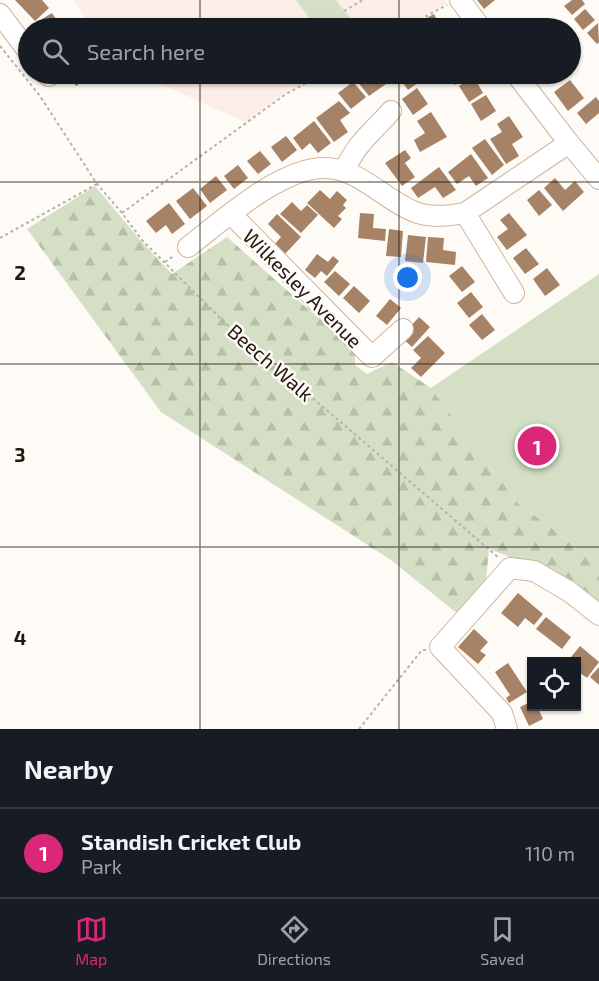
<!DOCTYPE html>
<html lang="en">
<head>
<meta charset="utf-8">
<style>
  :root { --surface:#171b24; --page:#20242c; --text:#f1f3f6; --muted:#9ea1a6; --line:#363941; --accent:#db2777 }
  body { margin:0; font-family:"Exo 2",sans-serif; background:var(--page); color:var(--text) }
  .controls { position:absolute; right:18px; bottom:18px; display:grid; overflow:hidden; border-radius:0px; box-shadow:0 2px 4px #0004 }
  .controls button { width:54px; height:54px; display:grid; place-items:center; padding:0; border:0; border-bottom:2px solid var(--line); background:var(--surface); color:var(--text); font:30px sans-serif }
  .you { position:absolute; left:408px; top:278px; width:21px; height:21px; margin:-15px; border:4px solid #fff; border-radius:50%; background:#1a73e8; box-shadow:0 0 0 9px #1a73e833 }
  .badge { display:grid; place-items:center; width:39px; height:39px; border-radius:50%; background:var(--accent); color:#fff; font-size:20px; font-weight:700 }
  .pin { position:absolute; translate:-50% -50%; border:3px solid #fff; box-shadow:0 2px 6px #0006 }
  .list { margin:0; padding:0; list-style:none }
  h2 { display:flex; justify-content:space-between; align-items:center; height:78px; margin:0; padding:0 24px; font-size:26px }
  h2 small { font-size:20px; font-weight:400; color:var(--muted) }
  .list li { display:grid; grid-template-columns:39px 1fr auto; gap:18px; align-items:center; box-sizing:border-box; height:90px; padding:0 24px; border-top:2px solid var(--line) }
  .list b { display:block; font-size:22px; white-space:nowrap }
  .list p { margin:0; font-size:20px; white-space:nowrap; color:var(--muted) }
  .list em { font-size:20px; font-style:normal; color:var(--muted) }
  .icon { flex:none; width:33px; height:33px; fill:none; stroke:currentColor; stroke-width:2; stroke-linecap:round; stroke-linejoin:round }
  .map { position:relative; flex:none; width:599px; height:729px; overflow:hidden }
  .search { position:absolute; background:var(--surface); box-shadow:0 2px 4px #0004; left:18px; right:18px; top:18px; height:66px; display:flex; align-items:center; gap:15px; box-sizing:border-box; padding:0 21px; border-radius:33px; color:var(--muted); font-size:22px }
  .sheet { height:168px; background:var(--surface) }
  nav { display:flex; justify-content:space-around; align-items:center; box-sizing:border-box; height:84px; border-top:2px solid var(--line); background:var(--surface); font-size:16px; color:var(--muted) }
  nav a { display:grid; justify-items:center; gap:3px }
  nav .on { color:var(--accent) }
  .map>svg:first-child { display:block }
  .education { fill:#fcede7 }
  .forest { fill:url(#forest-firs) }
  .green { fill:#d4dfc5 }
  .building { fill:#a68367 }
  .lines { fill:none; stroke-linecap:round; stroke-linejoin:round }
  .minor-casing { stroke:#cdb69f; stroke-width:22 }
  .path { stroke:#b7b1ab; stroke-width:2; stroke-dasharray:3 3; stroke-linecap:butt }
  .minor { stroke:#fff; stroke-width:20 }
  .grid { fill:none; stroke:#211810; stroke-width:1.5; stroke-opacity:0.55 }
  .labels { text-anchor:middle; dominant-baseline:central; stroke-width:5; stroke-linejoin:round; paint-order:stroke }
  .street-label { font-size:20px; fill:#211810; stroke:#fefaf5 }
  .grid-label { font-size:20px; text-anchor:middle; font-weight:bold; fill:#211810; stroke:#fefaf5; stroke-width:5; stroke-linejoin:round; paint-order:stroke }
</style>
</head>
<body>
<div class="map">
<svg width="599" height="729" viewBox="0 0 599 729">
  <defs>
    <pattern id="forest-firs" width="22" height="20" patternUnits="userSpaceOnUse" patternTransform="scale(1.5)"><rect width="22" height="20" fill="#d4dfc5"/><path d="M5 1l3.5 6h-7zM16 11l3.5 6h-7z" fill="#b6bfa8"/></pattern>
  </defs>
  <rect width="100%" height="100%" fill="#fefaf5"/>
  <path class="education" d="M 73,0 L 444,0 L 446,4 L 402,28 L 93,28 Z
    M 139,74 L 319,74 L 290,90 L 245,122 Z"/>
  <path class="forest" d="M 95,186 L 141,241 L 172,274 L 227,237 L 355,351 L 355,365 L 367,374 L 392,362 L 431,388 L 518,503 L 599,563 L 599,615 L 537,567 L 489,549 L 485,590 L 459,615 L 391,560 L 161,412 L 27,229 Z"/>
  <path class="green" d="M 296,0 L 336,0 L 358,28 L 317,28 Z
    M 599,274 L 599,563 L 518,503 L 431,388 Z"/>
  <path class="building" d="M 15,0 L 42,0 L 49,8 L 35,21 Z
    M 477,0 L 495,0 L 484,9 Z
    M 572,0 L 582,0 L 585,4 L 572,15 L 564,6 Z
    M 585,9 L 595,20 L 583,30 L 574,19 Z
    M 52,13 L 62,28 L 41,28 L 37,22 Z
    M 434,14 L 441,28 L 419,28 L 417,23 Z
    M 518,19 L 526,28 L 507,28 Z
    M 598,23 L 599,42 L 597,44 L 587,33 Z
    M 68,74 L 95,74 L 76,86 Z
    M 367,74 L 378,74 L 386,84 L 369,96 L 357,81 Z
    M 387,74 L 413,74 L 419,82 L 408,90 L 398,76 L 392,80 Z
    M 447,74 L 467,74 L 468,75 L 455,85 Z
    M 538,74 L 555,74 L 545,82 Z
    M 474,77 L 483,93 L 469,102 L 459,86 Z
    M 570,80 L 584,98 L 568,111 L 554,92 Z
    M 353,82 L 366,97 L 351,109 L 338,93 Z
    M 417,88 L 428,104 L 413,115 L 402,99 Z
    M 486,95 L 496,111 L 481,121 L 471,104 Z
    M 596,97 L 599,101 L 599,113 L 586,124 L 577,113 Z
    M 339,101 L 350,113 L 340,120 L 348,132 L 334,142 L 316,118 Z
    M 431,112 L 447,137 L 420,152 L 414,140 L 425,133 L 417,121 Z
    M 509,116 L 523,137 L 512,144 L 519,156 L 506,164 L 490,139 L 502,132 L 497,124 Z
    M 314,121 L 331,143 L 318,153 L 310,143 L 302,150 L 293,138 Z
    M 286,136 L 297,150 L 282,162 L 271,147 Z
    M 485,139 L 504,165 L 492,175 L 472,148 Z
    M 405,150 L 411,158 L 405,163 L 415,177 L 402,186 L 385,163 Z
    M 260,151 L 271,164 L 258,174 L 247,161 Z
    M 471,154 L 488,178 L 476,186 L 469,176 L 457,184 L 448,172 Z
    M 238,165 L 248,178 L 234,189 L 224,176 Z
    M 439,167 L 456,190 L 443,198 L 435,187 L 418,198 L 411,188 Z
    M 216,176 L 227,190 L 210,203 L 200,189 Z
    M 555,178 L 565,190 L 575,181 L 584,192 L 563,211 L 544,188 Z
    M 193,188 L 207,206 L 190,219 L 176,201 Z
    M 320,190 L 330,199 L 337,191 L 347,200 L 343,205 L 346,208 L 338,216 L 342,219 L 334,228 L 307,203 Z
    M 539,190 L 552,205 L 539,216 L 527,200 Z
    M 292,202 L 301,211 L 307,205 L 318,215 L 301,233 L 280,214 Z
    M 169,203 L 185,224 L 172,234 L 166,225 L 156,233 L 146,221 Z
    M 360,213 L 374,214 L 373,228 L 386,229 L 385,241 L 358,238 Z
    M 509,213 L 527,235 L 507,250 L 497,237 L 508,229 L 500,220 Z
    M 277,214 L 301,237 L 283,256 L 273,246 L 281,237 L 268,224 Z
    M 389,229 L 403,231 L 401,257 L 386,256 Z
    M 408,235 L 426,237 L 423,263 L 405,261 Z
    M 428,237 L 444,238 L 443,250 L 456,252 L 455,265 L 426,262 Z
    M 526,248 L 539,264 L 525,274 L 513,258 Z
    M 317,254 L 328,262 L 333,256 L 339,261 L 327,276 L 321,271 L 315,278 L 305,270 Z
    M 462,266 L 475,282 L 462,292 L 449,276 Z
    M 547,268 L 560,285 L 545,296 L 533,279 Z
    M 335,271 L 350,284 L 339,296 L 324,282 Z
    M 354,286 L 370,301 L 359,313 L 343,298 Z
    M 471,292 L 483,307 L 469,318 L 457,303 Z
    M 390,299 L 401,308 L 387,325 L 376,316 Z
    M 482,314 L 495,330 L 482,340 L 469,325 Z
    M 419,317 L 430,327 L 412,347 L 401,337 Z
    M 428,336 L 445,353 L 421,377 L 411,368 L 421,358 L 413,350 Z
    M 518,593 L 543,614 L 534,625 L 525,618 L 518,627 L 501,613 Z
    M 546,617 L 571,637 L 562,649 L 536,629 Z
    M 474,629 L 488,642 L 480,651 L 486,655 L 478,664 L 458,647 Z
    M 580,646 L 599,662 L 587,678 L 576,670 L 576,662 L 567,662 Z
    M 508,663 L 527,692 L 509,703 L 506,698 L 510,695 L 495,672 Z
    M 599,667 L 599,685 L 590,677 Z
    M 532,701 L 532,706 L 537,706 L 543,719 L 529,726 L 520,707 Z"/>
  <g class="lines">
    <defs>
      <path id="minor" d="M 460,0 L 481,28
        M 0,14 L 28,51
        M 46,74 L 49,76
        M 516,74 L 569,143 L 599,179
        M 344,171 C 358,141 371,134 391,111
        M 465,213 L 514,293
        M 231,214 L 372,357 L 403,329
        M 188,247 C 222,221 281,167 325,168 C 359,168 384,200 415,212 C 430,218 448,216 465,213 L 569,143
        M 507,729 L 502,713 L 440,647 L 510,568 L 534,571 L 570,592 L 599,615"/>
    </defs>
    <use href="#minor" class="minor-casing"/>
    <path class="path" d="M 344,11 L 363,0
      M 404,28 L 447,5
      M 0,46 L 40,96 L 97,184 L 122,213 L 142,240 L 224,322 L 499,558
      M 122,213 L 286,94 L 323,74
      M 0,238 L 97,184
      M 165,262 L 175,255
      M 359,729 L 422,650 L 426,650"/>
    <use href="#minor" class="minor"/>
  </g>
  <path class="grid" d="M 200,0 L 200,28M 399,0 L 399,28M 200,74 L 200,729M 399,74 L 399,729M 0,182 L 599,182M 0,364 L 599,364M 0,547 L 599,547"/>
  <g class="labels">
    <g class="street-label">
      <text transform="translate(303 288) rotate(45)">Wilkesley Avenue</text>
      <text transform="translate(271 362) rotate(41)">Beech Walk</text>
    </g>
  </g>
  <g class="grid-label">
    <text x="20" y="280">2</text>
    <text x="20" y="462">3</text>
    <text x="20" y="645">4</text>
  </g>
</svg>
<div class="controls">
<button><svg class="icon" aria-label="locate" viewBox="0 0 24 24"><circle cx="12" cy="12" r="6"/><path d="M12 2v4M12 18v4M2 12h4M18 12h4"/></svg></button>
</div>
<div class="you"></div>
<div class="pin badge" style="left:537px;top:446px">1</div>
<div class="search"><svg class="icon" aria-label="search" viewBox="0 0 24 24"><circle cx="10" cy="10" r="6"/><path d="M15 15l6 6"/></svg>Search here</div>
</div>
<section class="sheet">
<h2>Nearby<small></small></h2>
<ul class="list">
<li><span class="badge">1</span><div><b>Standish Cricket Club</b><p>Park</p></div><em>110 m</em></li>
</ul>
</section>
<nav>
<a class="on"><svg class="icon" aria-label="map" viewBox="0 0 24 24"><path d="M3 6l6-2 6 2 6-2v14l-6 2-6-2-6 2zM9 4v14M15 6v14"/></svg>Map</a>
<a><svg class="icon" aria-label="directions" viewBox="0 0 24 24"><path d="M12 3l9 9-9 9-9-9zM9 14v-3h6M13 9l2 2-2 2"/></svg>Directions</a>
<a><svg class="icon" aria-label="saved" viewBox="0 0 24 24"><path d="M7 4h10v16l-5-4-5 4z"/></svg>Saved</a>
</nav>
</body>
</html>
